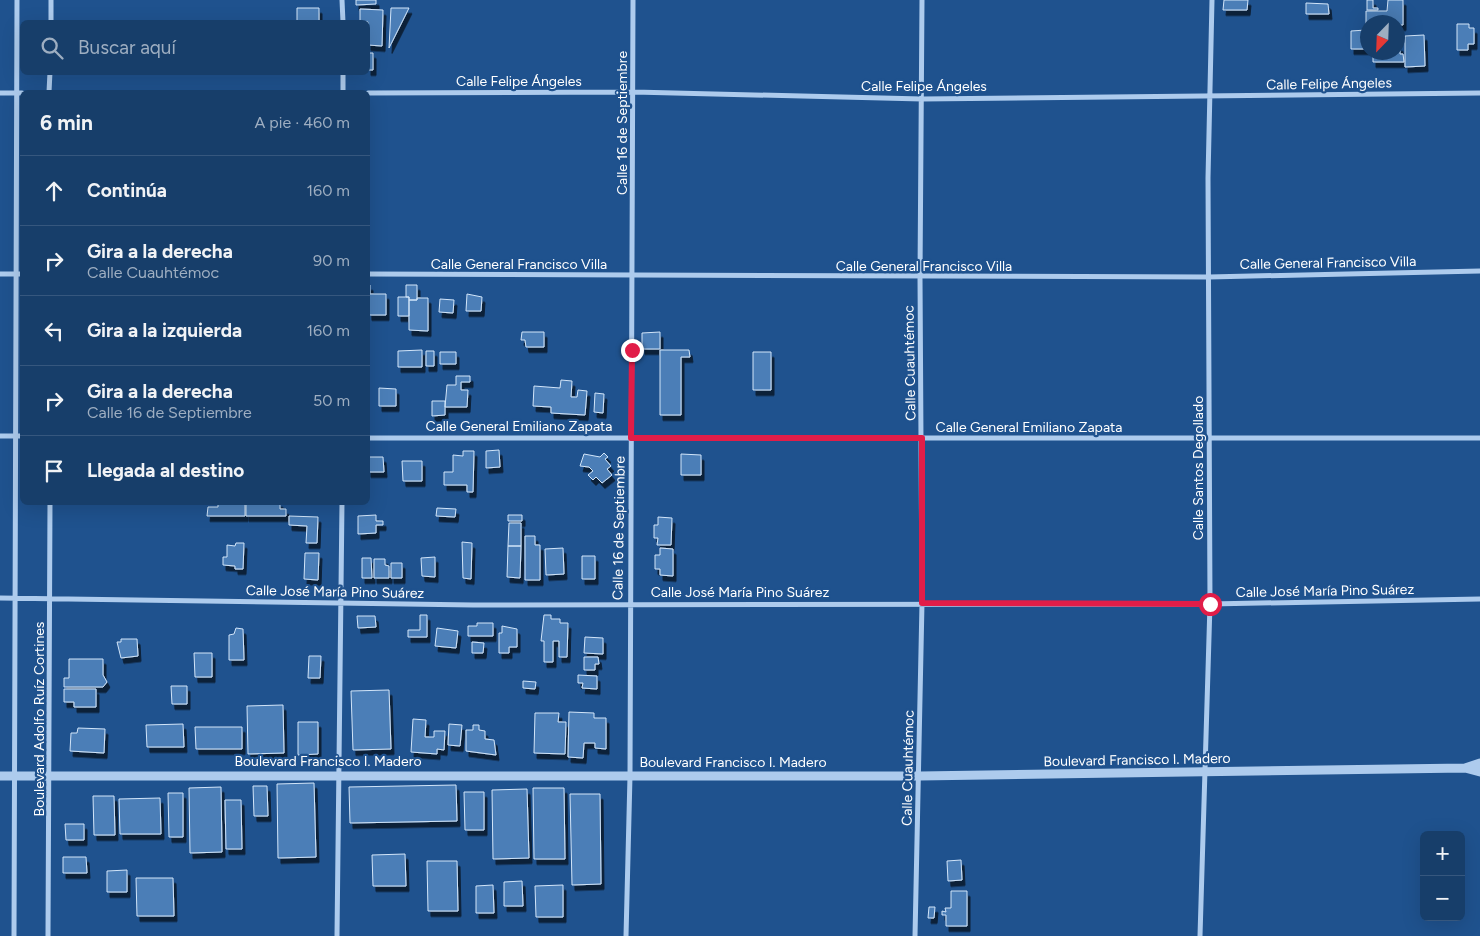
<!DOCTYPE html>
<html lang="es">
<head>
<meta charset="utf-8">
<style>
  :root { --surface:#173e6a; --page:#204570; --text:#f1f3f6; --muted:#9eaec1; --line:#36577e }
  body { margin:0; font-family:Figtree,sans-serif; background:var(--page); color:var(--text) }
  .controls { position:absolute; right:15px; bottom:15px; display:grid; overflow:hidden; border-radius:8px; box-shadow:0 5px 20px #0002 }
  .controls button { width:45px; height:45px; display:grid; place-items:center; padding:0; border:0; border-bottom:1px solid var(--line); background:var(--surface); color:var(--text); font:25px sans-serif }
  .compass { position:absolute; left:1360px; top:15px; width:45px; height:45px; border-radius:50%; background:var(--surface); box-shadow:0 5px 20px #0002; rotate:203deg }
  .stop { position:absolute; width:15px; height:15px; margin:-11px; border:4px solid #e11d48; border-radius:50%; background:#fff }
  .stop.end { background:#e11d48; border-color:#fff; box-shadow:0 1px 5px #0008 }
  .list { margin:0; padding:0; list-style:none }
  h2 { display:flex; justify-content:space-between; align-items:center; height:65px; margin:0; padding:0 20px; font-size:21px }
  h2 small { font-size:16px; font-weight:400; color:var(--muted) }
  .list li { display:grid; grid-template-columns:32px 1fr auto; gap:15px; align-items:center; box-sizing:border-box; height:70px; padding:0 20px; border-top:1px solid var(--line) }
  .list b { display:block; font-size:19px; white-space:nowrap }
  .list p { margin:0; font-size:16px; white-space:nowrap; color:var(--muted) }
  .list em { font-size:16px; font-style:normal; color:var(--muted) }
  .icon { flex:none; width:28px; height:28px; fill:none; stroke:currentColor; stroke-width:2; stroke-linecap:round; stroke-linejoin:round }
  .map { position:relative; flex:none; width:1480px; height:936px; overflow:hidden }
  .search { position:absolute; background:var(--surface); box-shadow:0 5px 20px #0002; left:20px; top:20px; width:350px; height:55px; display:flex; align-items:center; gap:12px; box-sizing:border-box; padding:0 18px; border-radius:8px; color:var(--muted); font-size:19px }
  .panel { position:absolute; background:var(--surface); box-shadow:0 5px 20px #0002; left:20px; top:90px; width:350px; height:415px; border-radius:8px }
  .map>svg:first-child { display:block }
  .building { fill:#4b7eb7; stroke:#d2e5f9; filter:url(#shadow) }
  .lines { fill:none; stroke-linecap:round; stroke-linejoin:round }
  .minor { stroke:#adcbed; stroke-width:5 }
  .tertiary { stroke:#adcbed; stroke-width:9 }
  .route { stroke:#e11d48; stroke-width:6 }
  .labels { text-anchor:middle; dominant-baseline:central; stroke-width:4.5; stroke-linejoin:round; paint-order:stroke }
  .street-label { font-size:14px; fill:#fff; stroke:#1f528e }
</style>
</head>
<body>
<div class="map">
<svg width="1480" height="936" viewBox="0 0 1480 936">
  <defs>
    <filter id="shadow"><feDropShadow dx="3" dy="5.5" stdDeviation="0" flood-color="#0009"/></filter>
  </defs>
  <rect width="100%" height="100%" fill="#1f528e"/>
  <path class="building" d="M 356,0 L 376,0 L 376,4 L 356,5 Z
    M 1224,0 L 1248,0 L 1247,10 L 1223,10 Z
    M 1367,0 L 1373,0 L 1373,8 L 1378,8 L 1378,10 L 1367,10 Z
    M 1388,0 L 1403,0 L 1403,25 L 1398,25 L 1398,22 L 1368,22 L 1366,25 L 1366,11 L 1387,11 Z
    M 1306,3 L 1328,4 L 1329,14 L 1306,14 Z
    M 297,8 L 319,8 L 319,22 L 297,22 Z
    M 391,8 L 409,8 L 389,48 Z
    M 360,9 L 383,10 L 382,46 L 368,45 L 368,22 L 360,22 Z
    M 1457,24 L 1469,24 L 1469,28 L 1474,28 L 1474,44 L 1468,44 L 1468,50 L 1457,50 Z
    M 1366,30 L 1367,49 L 1351,49 L 1351,31 Z
    M 1424,35 L 1425,66 L 1405,67 L 1405,36 Z
    M 1398,46 L 1400,46 L 1400,54 L 1403,54 L 1404,62 L 1373,62 L 1373,52 L 1398,52 Z
    M 368,53 L 373,53 L 373,70 L 368,70 Z
    M 368,285 L 370,285 L 370,294 L 386,294 L 386,315 L 369,315 Z
    M 406,285 L 417,285 L 417,300 L 409,300 L 409,297 L 406,297 Z
    M 467,294 L 482,297 L 481,311 L 466,311 Z
    M 398,297 L 409,297 L 409,316 L 398,316 Z
    M 417,298 L 428,298 L 428,331 L 409,330 L 409,300 L 417,300 Z
    M 440,299 L 454,300 L 453,313 L 439,312 Z
    M 522,332 L 544,332 L 544,347 L 526,347 L 525,340 L 521,340 Z
    M 660,332 L 660,349 L 642,349 L 642,333 Z
    M 422,350 L 422,367 L 398,367 L 398,351 Z
    M 660,350 L 689,350 L 690,357 L 681,357 L 681,415 L 660,415 Z
    M 426,351 L 434,351 L 434,366 L 426,366 Z
    M 440,352 L 456,352 L 456,364 L 440,364 Z
    M 753,352 L 771,352 L 771,390 L 753,390 Z
    M 456,376 L 470,376 L 470,382 L 461,382 L 461,390 L 468,390 L 467,407 L 445,407 L 447,385 L 456,385 Z
    M 561,380 L 572,381 L 571,397 L 577,397 L 578,390 L 587,391 L 585,415 L 551,413 L 551,407 L 533,406 L 534,386 L 560,388 Z
    M 379,388 L 396,389 L 396,406 L 379,406 Z
    M 595,393 L 604,394 L 603,413 L 594,412 Z
    M 432,401 L 445,401 L 445,415 L 432,416 Z
    M 499,450 L 500,467 L 486,468 L 486,451 Z
    M 463,451 L 474,451 L 473,492 L 467,492 L 467,485 L 444,485 L 444,472 L 453,472 L 453,455 L 463,456 Z
    M 604,453 L 608,457 L 605,459 L 611,466 L 607,469 L 612,475 L 602,483 L 596,477 L 593,480 L 588,475 L 593,471 L 589,467 L 580,466 L 584,454 L 600,457 Z
    M 681,454 L 701,455 L 701,475 L 681,475 Z
    M 368,457 L 383,457 L 384,472 L 368,472 Z
    M 402,461 L 422,461 L 422,481 L 403,481 Z
    M 218,502 L 245,502 L 245,516 L 207,516 L 208,507 L 218,507 Z
    M 246,502 L 280,502 L 280,509 L 286,509 L 286,516 L 246,516 Z
    M 437,508 L 456,509 L 455,517 L 436,516 Z
    M 376,515 L 376,521 L 383,521 L 383,525 L 376,525 L 376,533 L 358,534 L 358,516 Z
    M 508,515 L 522,515 L 522,521 L 508,521 Z
    M 289,516 L 318,517 L 317,543 L 306,543 L 307,526 L 289,525 Z
    M 658,517 L 672,518 L 671,545 L 657,545 L 658,538 L 654,538 L 654,525 L 658,525 Z
    M 509,523 L 521,523 L 521,546 L 508,546 Z
    M 525,536 L 535,536 L 535,545 L 540,545 L 540,580 L 525,580 Z
    M 462,542 L 472,543 L 471,579 L 463,578 Z
    M 236,543 L 244,543 L 243,569 L 235,569 L 235,566 L 223,565 L 223,557 L 227,557 L 227,545 L 235,546 Z
    M 508,546 L 521,546 L 520,578 L 507,577 Z
    M 563,548 L 564,574 L 546,575 L 545,549 Z
    M 660,548 L 673,549 L 673,576 L 660,575 L 660,569 L 655,569 L 655,555 L 660,555 Z
    M 305,553 L 319,553 L 318,580 L 304,579 Z
    M 582,556 L 595,556 L 595,579 L 582,579 Z
    M 435,557 L 435,577 L 422,576 L 421,558 Z
    M 362,558 L 371,558 L 372,578 L 362,578 Z
    M 374,559 L 385,559 L 385,565 L 389,566 L 389,578 L 374,578 Z
    M 391,563 L 402,563 L 402,578 L 391,578 Z
    M 420,615 L 427,615 L 427,637 L 408,637 L 408,630 L 420,630 Z
    M 544,615 L 551,615 L 551,619 L 560,619 L 560,623 L 568,623 L 567,657 L 559,657 L 559,641 L 553,641 L 553,662 L 544,662 L 544,641 L 541,641 Z
    M 357,616 L 375,616 L 376,627 L 358,628 Z
    M 477,623 L 493,623 L 493,636 L 468,636 L 468,626 L 477,626 Z
    M 502,626 L 517,629 L 517,647 L 509,647 L 509,653 L 499,653 L 499,633 L 502,633 Z
    M 236,628 L 243,629 L 244,660 L 229,660 L 229,635 L 234,634 Z
    M 437,628 L 458,631 L 456,648 L 435,646 Z
    M 585,637 L 603,638 L 603,654 L 584,653 Z
    M 121,639 L 137,639 L 138,656 L 121,658 L 117,642 L 121,642 Z
    M 472,642 L 484,643 L 483,653 L 472,653 Z
    M 194,653 L 212,653 L 212,677 L 195,677 Z
    M 309,656 L 321,656 L 320,678 L 308,678 Z
    M 584,657 L 598,657 L 599,664 L 595,664 L 595,670 L 584,670 Z
    M 69,659 L 103,659 L 103,675 L 107,682 L 103,687 L 64,687 L 64,678 L 69,678 Z
    M 578,675 L 597,676 L 597,689 L 582,688 L 583,683 L 578,683 Z
    M 523,681 L 536,682 L 535,689 L 523,688 Z
    M 171,686 L 187,686 L 187,704 L 172,704 Z
    M 64,689 L 96,689 L 96,707 L 74,707 L 74,702 L 64,702 Z
    M 389,690 L 391,749 L 353,750 L 351,691 Z
    M 283,705 L 284,753 L 248,754 L 247,706 Z
    M 569,712 L 594,713 L 594,718 L 606,718 L 606,749 L 595,748 L 595,743 L 584,743 L 583,758 L 568,757 Z
    M 535,713 L 559,713 L 558,722 L 566,722 L 565,754 L 534,753 Z
    M 413,719 L 426,720 L 425,737 L 434,737 L 434,731 L 445,731 L 444,750 L 437,749 L 437,754 L 411,752 Z
    M 298,722 L 318,722 L 318,754 L 298,755 Z
    M 183,724 L 184,747 L 147,747 L 146,725 Z
    M 449,724 L 462,725 L 460,746 L 448,745 Z
    M 473,725 L 479,725 L 479,730 L 485,731 L 485,739 L 494,740 L 496,755 L 466,751 L 466,730 L 473,730 Z
    M 195,727 L 242,727 L 242,749 L 196,749 Z
    M 78,728 L 105,729 L 104,753 L 70,751 L 71,733 L 77,733 Z
    M 314,783 L 316,857 L 278,858 L 277,784 Z
    M 456,785 L 457,821 L 350,823 L 349,787 Z
    M 253,786 L 267,786 L 268,816 L 254,816 Z
    M 221,787 L 222,852 L 190,853 L 189,788 Z
    M 533,788 L 564,788 L 565,859 L 534,859 Z
    M 527,789 L 529,858 L 493,859 L 492,790 Z
    M 464,792 L 484,792 L 484,830 L 465,830 Z
    M 168,793 L 183,793 L 183,837 L 169,837 Z
    M 570,794 L 600,794 L 601,884 L 572,885 Z
    M 93,796 L 114,796 L 115,835 L 94,835 Z
    M 160,798 L 161,834 L 120,834 L 119,799 Z
    M 225,800 L 241,800 L 242,849 L 226,849 Z
    M 65,824 L 84,824 L 84,840 L 66,840 Z
    M 405,854 L 406,886 L 373,886 L 372,855 Z
    M 63,857 L 86,857 L 87,873 L 63,873 Z
    M 961,860 L 962,880 L 948,881 L 947,861 Z
    M 427,861 L 457,861 L 458,911 L 428,911 Z
    M 127,870 L 127,892 L 107,892 L 107,871 Z
    M 136,878 L 173,878 L 174,916 L 137,916 Z
    M 522,881 L 523,906 L 504,906 L 504,882 Z
    M 493,885 L 494,913 L 476,913 L 476,886 Z
    M 563,885 L 563,917 L 536,917 L 535,886 Z
    M 951,891 L 967,891 L 967,926 L 946,926 L 946,915 L 942,915 L 942,911 L 946,912 L 945,908 L 951,908 Z
    M 929,907 L 935,907 L 934,918 L 928,918 Z"/>
  <g class="lines">
    <path class="minor" d="M 342,0 L 343,22
      M 51,22 L 51,0
      M 343,72 L 343,92
      M 49,92 L 50,72
      M 0,93 L 22,93
      M 368,93 L 634,92 L 922,99 L 1480,93
      M 0,274 L 22,274
      M 368,274 L 1209,277 L 1480,271
      M 0,436 L 22,436
      M 368,438 L 1480,438
      M 0,598 L 473,605 L 1210,604 L 1480,599
      M 14,936 L 17,0
      M 48,936 L 50,502
      M 337,936 L 342,502
      M 626,936 L 630,776 L 633,0
      M 915,936 L 922,603 L 920,277 L 922,0
      M 1200,936 L 1210,604 L 1208,178 L 1212,0"/>
    <path class="tertiary" d="M 1465,768 L 1480,772
      M 0,776 L 920,776 L 1465,768 L 1480,763"/>
  </g>
  <g class="lines">
    <path class="route" d="M 632,350 L 631,438 L 922,438 L 922,603 L 1210,604"/>
  </g>
  <g class="labels">
    <g class="street-label">
      <text x="519" y="81">Calle Felipe Ángeles</text>
      <text transform="translate(1329 84) rotate(-1)">Calle Felipe Ángeles</text>
      <text x="924" y="86">Calle Felipe Ángeles</text>
      <text transform="translate(622 123) rotate(-90)">Calle 16 de Septiembre</text>
      <text transform="translate(1328 263) rotate(-1)">Calle General Francisco Villa</text>
      <text x="519" y="264">Calle General Francisco Villa</text>
      <text x="924" y="266">Calle General Francisco Villa</text>
      <text transform="translate(910 363) rotate(-91)">Calle Cuauhtémoc</text>
      <text x="519" y="426">Calle General Emiliano Zapata</text>
      <text x="1029" y="427">Calle General Emiliano Zapata</text>
      <text transform="translate(1198 468) rotate(-90)">Calle Santos Degollado</text>
      <text transform="translate(619 528) rotate(-89)">Calle 16 de Septiembre</text>
      <text transform="translate(1325 591) rotate(-1)">Calle José María Pino Suárez</text>
      <text transform="translate(335 592) rotate(1)">Calle José María Pino Suárez</text>
      <text x="740" y="592">Calle José María Pino Suárez</text>
      <text transform="translate(39 719) rotate(-90)">Boulevard Adolfo Ruíz Cortines</text>
      <text transform="translate(1137 760) rotate(-1)">Boulevard Francisco I. Madero</text>
      <text x="328" y="761">Boulevard Francisco I. Madero</text>
      <text x="733" y="762">Boulevard Francisco I. Madero</text>
      <text transform="translate(908 768) rotate(-89)">Calle Cuauhtémoc</text>
    </g>
  </g>
</svg>
<div class="controls">
<button>+</button>
<button>−</button>
</div>
<svg class="compass" viewBox="-18 -18 36 36"><path d="M0-13l5 13h-10z" fill="#e53935"/><path d="M0 13l5-13h-10z" fill="#9eaec1"/></svg>
<div class="stop" style="left:1210px;top:604px"></div>
<div class="stop end" style="left:632px;top:350px"></div>
<div class="search"><svg class="icon" aria-label="search" viewBox="0 0 24 24"><circle cx="10" cy="10" r="6"/><path d="M15 15l6 6"/></svg>Buscar aquí</div>
<section class="panel">
<h2>6 min<small>A pie · 460 m</small></h2>
<ul class="list">
<li><svg class="icon" aria-label="ahead" viewBox="0 0 24 24"><path d="M12 20V5M6 11l6-6 6 6"/></svg><div><b>Continúa</b></div><em>160 m</em></li>
<li><svg class="icon" aria-label="right" viewBox="0 0 24 24"><path d="M7 20v-9h11M14 6l5 5-5 5"/></svg><div><b>Gira a la derecha</b><p>Calle Cuauhtémoc</p></div><em>90 m</em></li>
<li><svg class="icon" aria-label="left" viewBox="0 0 24 24"><path d="M17 20v-9H6M10 6l-5 5 5 5"/></svg><div><b>Gira a la izquierda</b></div><em>160 m</em></li>
<li><svg class="icon" aria-label="right" viewBox="0 0 24 24"><path d="M7 20v-9h11M14 6l5 5-5 5"/></svg><div><b>Gira a la derecha</b><p>Calle 16 de Septiembre</p></div><em>50 m</em></li>
<li><svg class="icon" aria-label="arrive" viewBox="0 0 24 24"><path d="M6 21V4h12l-3 4 3 4H6"/></svg><div><b>Llegada al destino</b></div></li>
</ul>
</section>
</div>
</body>
</html>
